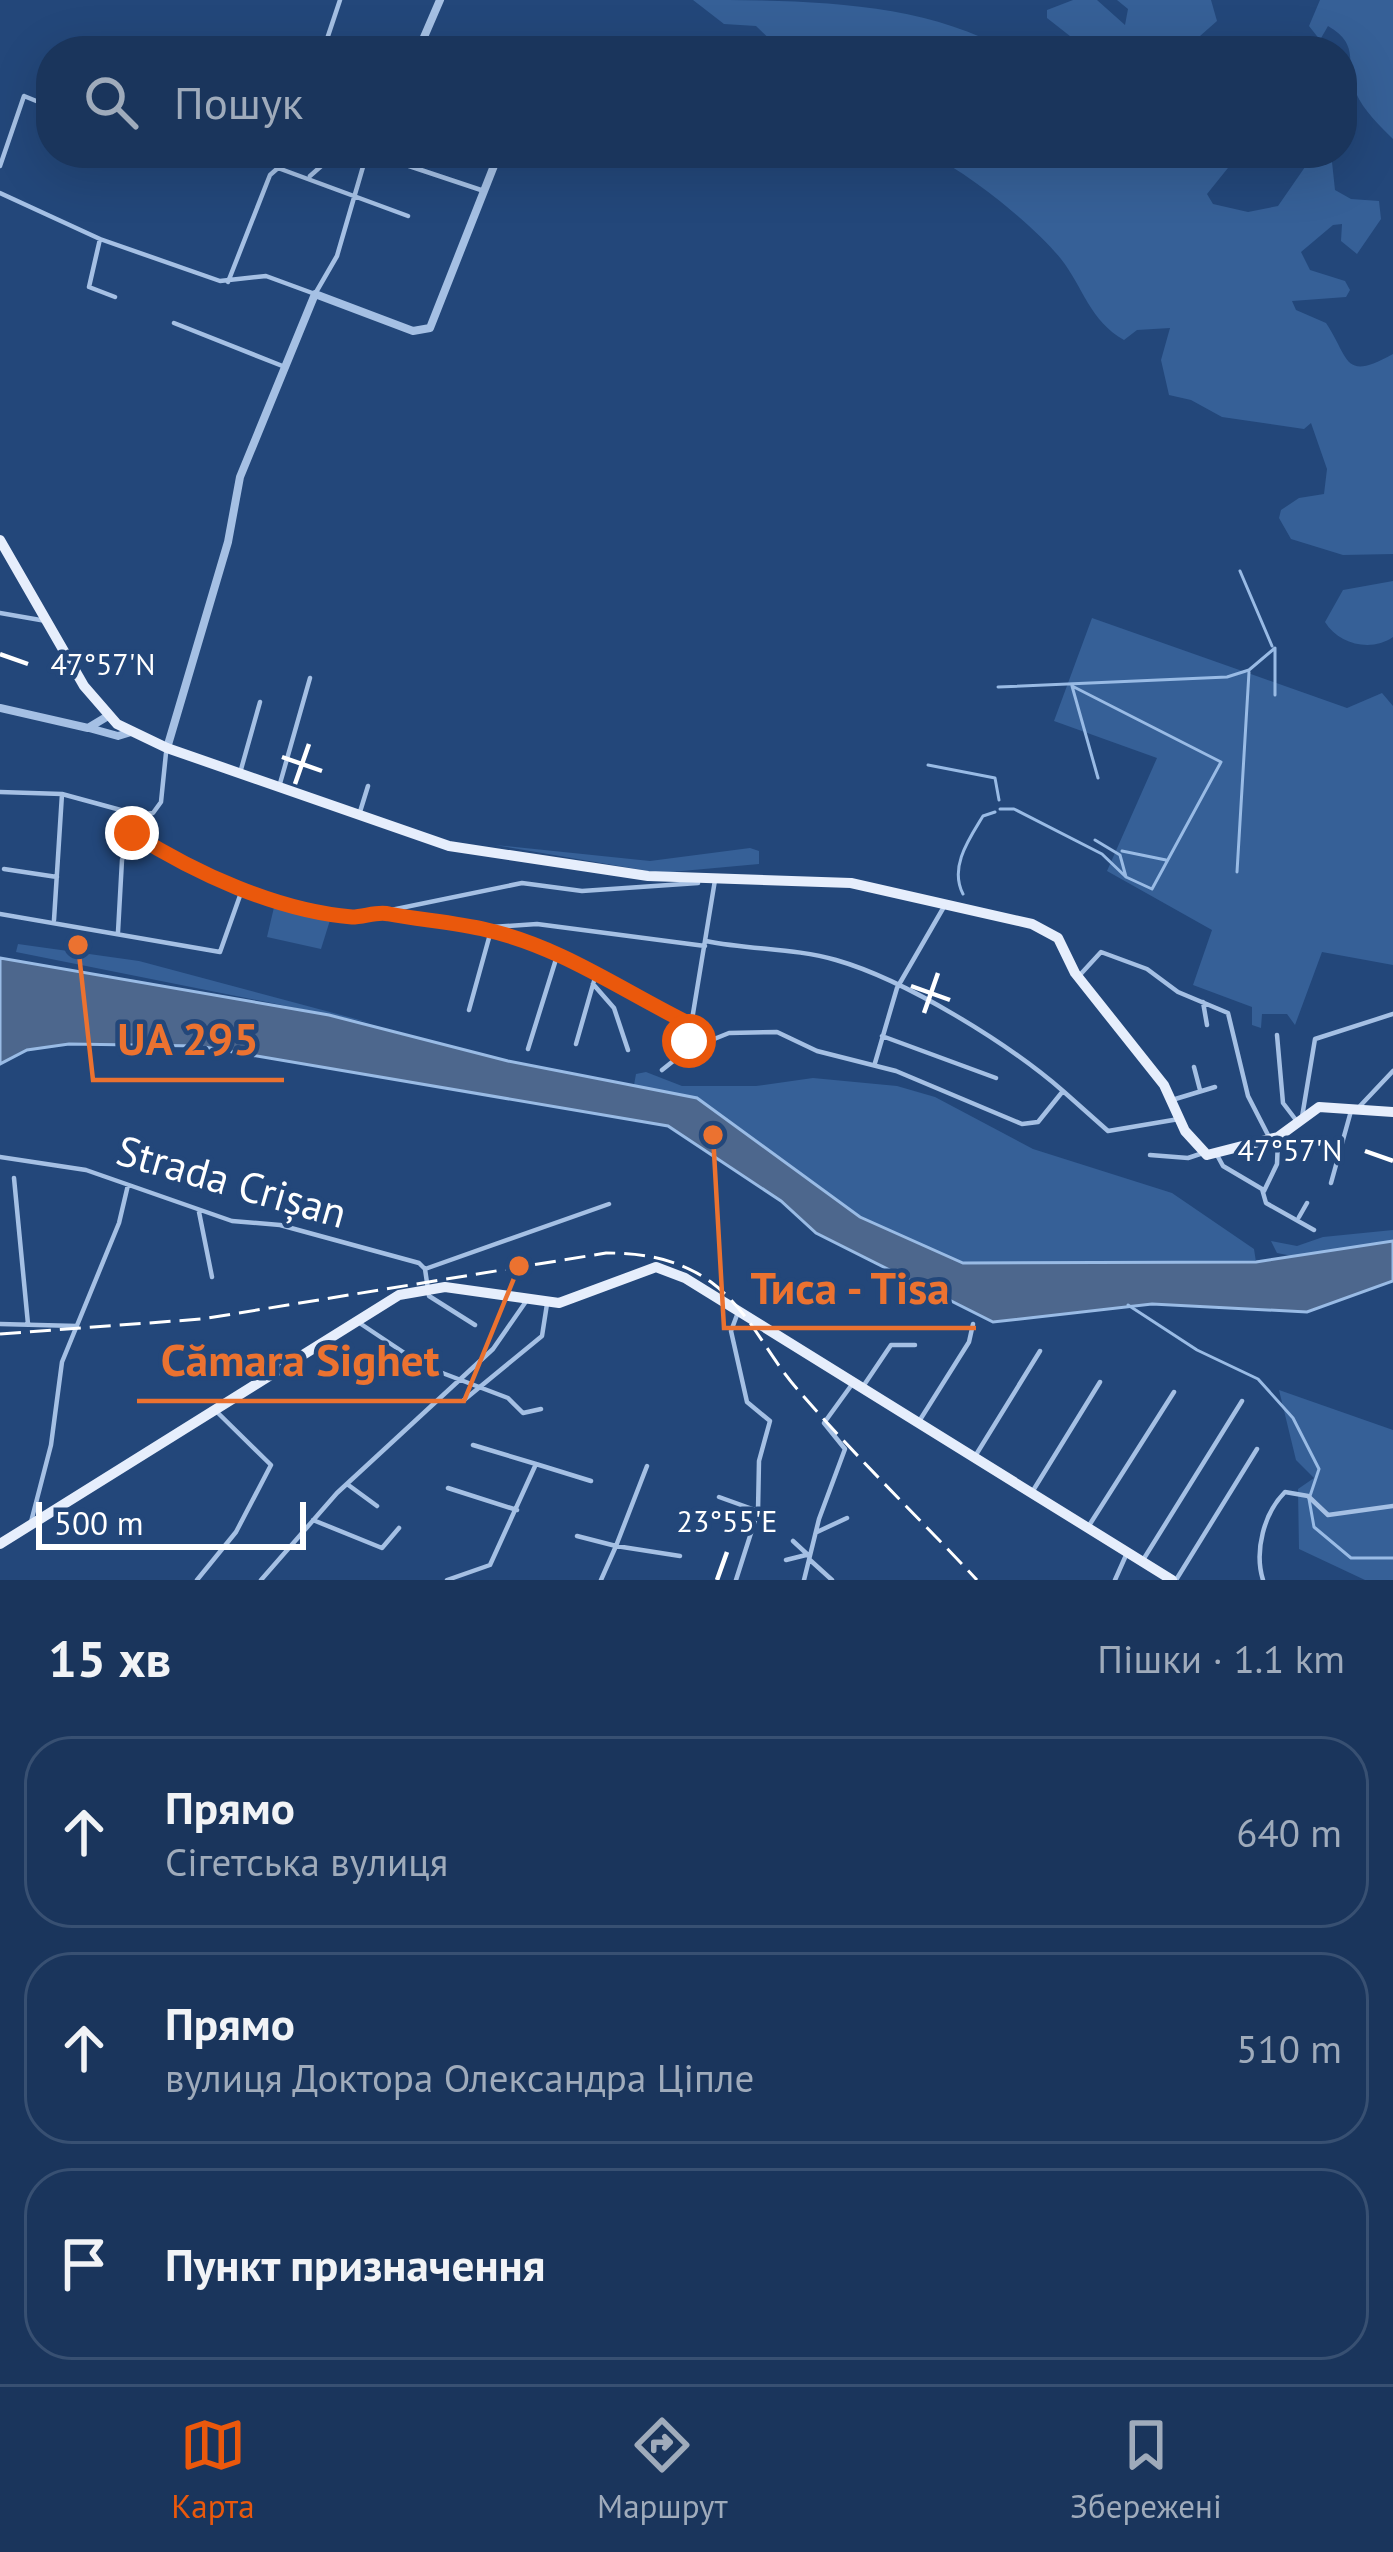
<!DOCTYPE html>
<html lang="uk">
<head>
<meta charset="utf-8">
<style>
  :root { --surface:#1a355c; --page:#274065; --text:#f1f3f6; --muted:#9fabbb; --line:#385072; --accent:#ea580c }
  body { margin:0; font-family:"PT Sans",sans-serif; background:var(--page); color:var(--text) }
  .scale { position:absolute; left:36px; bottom:30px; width:270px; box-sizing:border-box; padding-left:12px; border:6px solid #fff; border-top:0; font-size:33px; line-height:42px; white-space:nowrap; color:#fff; -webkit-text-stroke:9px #23477a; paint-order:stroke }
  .stop { position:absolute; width:36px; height:36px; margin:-27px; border:9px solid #ea580c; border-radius:50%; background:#fff }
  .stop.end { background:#ea580c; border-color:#fff; box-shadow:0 3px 12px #0008 }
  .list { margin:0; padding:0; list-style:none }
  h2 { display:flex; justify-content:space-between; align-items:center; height:156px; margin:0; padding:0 48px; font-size:51px }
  h2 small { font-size:39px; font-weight:400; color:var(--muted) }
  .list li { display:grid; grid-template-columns:78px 1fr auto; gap:36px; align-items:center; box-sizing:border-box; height:192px; margin:0 24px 24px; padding:0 24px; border:3px solid var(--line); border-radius:48px }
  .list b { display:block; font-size:45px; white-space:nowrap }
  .list p { margin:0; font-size:39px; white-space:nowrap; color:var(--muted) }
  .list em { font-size:39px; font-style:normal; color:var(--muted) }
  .icon { flex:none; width:66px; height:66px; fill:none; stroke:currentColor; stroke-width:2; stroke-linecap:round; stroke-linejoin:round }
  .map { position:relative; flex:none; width:1393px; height:1580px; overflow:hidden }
  .search { position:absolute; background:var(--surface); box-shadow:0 12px 48px #0002; left:36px; right:36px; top:36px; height:132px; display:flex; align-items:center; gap:30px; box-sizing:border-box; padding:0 42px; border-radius:48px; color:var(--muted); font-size:45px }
  .sheet { height:804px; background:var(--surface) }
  nav { display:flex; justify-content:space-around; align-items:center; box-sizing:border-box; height:168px; border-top:3px solid var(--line); background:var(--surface); font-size:33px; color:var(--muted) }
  nav a { display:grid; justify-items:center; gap:6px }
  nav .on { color:var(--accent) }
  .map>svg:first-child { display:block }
  .green { fill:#366097 }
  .water { fill:#4d678d; stroke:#99bbe5; stroke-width:3 }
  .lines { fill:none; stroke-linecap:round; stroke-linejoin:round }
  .stream { stroke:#99bbe5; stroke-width:3 }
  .minor { stroke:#a5c0e4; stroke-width:4.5 }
  .tertiary { stroke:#a5c0e4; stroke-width:8 }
  .primary { stroke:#e6eefc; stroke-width:10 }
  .rail { stroke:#fff; stroke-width:3; stroke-dasharray:21 9; stroke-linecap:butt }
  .route { stroke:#ea580c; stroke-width:15 }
  .ticks { fill:none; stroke:#fff; stroke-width:4.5 }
  .labels { text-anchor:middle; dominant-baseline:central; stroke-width:9; stroke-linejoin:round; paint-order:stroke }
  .street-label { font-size:42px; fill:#fff; stroke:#23477a }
  .ticks-label { font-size:30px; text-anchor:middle; fill:#fff; stroke:#23477a; stroke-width:9; stroke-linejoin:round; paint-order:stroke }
  .leader { fill:none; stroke:#eb7230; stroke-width:4.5 }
  .callout-dot { fill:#eb7230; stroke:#23477a; stroke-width:4.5 }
  .callout-label { font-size:45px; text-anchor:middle; font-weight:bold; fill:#eb7230; stroke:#23477a; stroke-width:9; stroke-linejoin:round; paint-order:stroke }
</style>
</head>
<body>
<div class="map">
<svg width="1393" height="1580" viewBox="0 0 1393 1580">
  <rect width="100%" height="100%" fill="#23477a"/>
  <path class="green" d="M 693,0 C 800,0 921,0 1008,51 L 782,51 L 756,26 L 724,24 Z
    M 1073,0 L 1097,0 L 1125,25 L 1128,9 L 1117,0 L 1211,0 L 1217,21 L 1183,51 L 1071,51 L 1075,40 L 1047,18 L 1047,10 Z
    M 1320,0 L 1393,0 L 1393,139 C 1380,126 1363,110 1356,93 C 1343,66 1363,46 1328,26 L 1320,40 L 1309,26 Z
    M 926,153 L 1240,153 L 1207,194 L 1213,204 L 1248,212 L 1278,206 L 1314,154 L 1332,162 L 1335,190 L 1351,199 L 1379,201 L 1381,219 L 1357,254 L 1341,241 L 1342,224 L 1333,225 L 1301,252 L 1310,270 L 1345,281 L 1350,290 L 1346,297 L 1292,301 L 1296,310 L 1326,323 C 1350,359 1343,382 1393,354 L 1393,554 L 1343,555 L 1291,539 L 1279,518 L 1281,510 L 1299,498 L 1324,494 L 1327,469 L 1311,423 L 1304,429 L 1222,417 L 1191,400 L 1169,395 L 1161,360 L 1170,328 L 1137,330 L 1124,340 C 1090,321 1083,287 1061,259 C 1035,226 964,169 926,153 Z
    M 1393,581 L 1393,637 C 1372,652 1339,645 1325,622 L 1343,590 Z
    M 1092,618 L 1347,708 L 1382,693 L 1393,706 L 1393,965 L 1322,952 L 1295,1025 L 1287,1014 L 1262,1014 L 1261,1028 L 1252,1025 L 1252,1007 L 1193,985 L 1212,930 L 1107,871 L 1157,758 L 1054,721 Z
    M 495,845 L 650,861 L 750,848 L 759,851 L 759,864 L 660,873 Z
    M 275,903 L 331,917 L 321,949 L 267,937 Z
    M 18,944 L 139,961 L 371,1023 L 16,952 Z
    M 646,1072 L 682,1086 L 756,1086 L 813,1078 L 897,1086 L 935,1097 L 1033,1149 L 1172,1193 L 1254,1249 L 1256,1262 L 963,1263 L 860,1217 L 697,1098 L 634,1085 L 636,1074 Z
    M 1393,1230 L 1393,1241 L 1297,1257 L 1277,1253 L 1271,1241 L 1297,1246 L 1323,1237 Z
    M 1279,1390 L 1393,1430 L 1393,1580 L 1365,1580 L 1299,1549 L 1298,1489 L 1314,1478 L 1296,1460 Z"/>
  <path class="water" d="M 0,958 L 329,1015 L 508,1061 L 697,1098 L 860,1217 L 963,1263 L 1256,1262 L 1393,1241 L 1393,1281 L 1307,1312 L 1152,1304 L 993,1322 L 816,1233 L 781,1201 L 668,1126 L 198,1046 L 69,1044 L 27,1050 L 0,1064 Z"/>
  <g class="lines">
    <path class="stream" d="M 1240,571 L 1272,646
      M 998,687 L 1227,677 L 1249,670 L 1275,648 L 1275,695
      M 928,765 L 995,778 L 999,800
      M 1098,778 L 1072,686 L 1221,762 L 1152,889 L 1126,877
      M 1000,809 L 1014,809 L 1102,854 L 1126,877 L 1120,855 L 1095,840
      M 1122,851 L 1166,860
      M 1237,872 L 1249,672
      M 963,894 C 949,867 969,839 983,816 L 995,812
      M 1128,1305 L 1197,1350 L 1258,1379 L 1293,1418 L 1319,1469 L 1309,1499 L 1314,1527 L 1351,1558 L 1393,1558"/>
    <path class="minor" d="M 296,51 L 302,40 L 325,45 L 340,0
      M 370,153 L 484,191
      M 0,166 L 24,96 L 51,107
      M 278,168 L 408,216
      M 310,176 L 336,153
      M 0,193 L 100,239 L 220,281 L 266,276 L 315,294 L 337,256 L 367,153
      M 100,239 L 89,287 L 115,297
      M 228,282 L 270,175 L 278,168 L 275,153
      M 174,323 L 285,367
      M 0,613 L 46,621
      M 240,773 L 260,702
      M 279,787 L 310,678
      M 0,792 L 62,794 L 139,815
      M 359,815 L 368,786
      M 132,833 L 242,890 L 357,917 L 522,883 L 582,891 L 698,883
      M 4,869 L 57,877
      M 388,913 L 507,935 L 626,985 L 645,1003 L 692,1025
      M 0,914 L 220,952 L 242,890
      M 54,920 L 62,794
      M 118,932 L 122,860 L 139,815 L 153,813 L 161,802 L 166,753
      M 706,941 C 749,950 795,948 836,960 C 906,980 1009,1044 1063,1091
      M 1078,977 L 1101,952 L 1147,969 L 1178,992 L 1228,1013 L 1248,1096 L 1268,1135
      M 593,984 L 614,1008 L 628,1050
      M 1203,1002 L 1207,1025
      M 469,1010 L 492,927 L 537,924 L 705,946
      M 1277,1035 L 1283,1103 L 1296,1120
      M 882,1036 L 996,1078
      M 576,1044 L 594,981
      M 528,1049 L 557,956
      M 687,1050 L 715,880
      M 875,1063 L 897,988 L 945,905
      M 1194,1067 L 1200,1090
      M 662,1070 L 687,1050 L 729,1033 L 777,1032 L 817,1051 L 896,1071 L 1022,1124 L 1038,1122 L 1063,1091 L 1108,1131 L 1179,1119
      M 1172,1100 L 1215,1087
      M 1360,1106 L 1393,1071
      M 1302,1117 L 1315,1039 L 1393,1014
      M 1150,1155 L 1188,1158 L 1203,1153
      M 1217,1155 L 1223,1166 L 1262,1189 L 1266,1203 L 1314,1230
      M 0,1157 L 86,1170 L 232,1221 L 280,1225 L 419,1263 L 425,1269 L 429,1296 L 475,1325
      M 14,1178 L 28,1324
      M 1331,1183 L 1351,1111
      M 1264,1191 L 1277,1164 L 1278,1140
      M 199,1212 L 212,1277
      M 1299,1217 L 1307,1203
      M 425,1269 L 609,1204
      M 0,1324 L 77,1326
      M 361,1324 L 424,1366 L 508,1398 L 523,1413 L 541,1409
      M 862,1388 L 891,1345 L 915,1345
      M 464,1400 L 542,1336 L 547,1304
      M 918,1423 L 969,1342 L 973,1324
      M 473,1445 L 536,1464
      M 974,1458 L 1040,1351
      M 347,1484 L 377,1506
      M 448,1488 L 517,1510
      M 1034,1489 L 1100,1382
      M 719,1497 L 758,1511
      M 313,1520 L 382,1548 L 399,1528
      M 31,1522 L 51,1445 L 62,1362 L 119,1223 L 128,1185
      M 1090,1524 L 1174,1392
      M 817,1532 L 847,1518
      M 577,1536 L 616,1546 L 647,1466
      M 793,1541 L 807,1554
      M 786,1560 L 810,1554
      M 810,1560 L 832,1580
      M 1143,1560 L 1242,1401
      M 197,1580 L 236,1532 L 271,1465 L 218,1413
      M 261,1580 L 337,1493 L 493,1349 L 527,1300
      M 447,1580 L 490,1565 L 536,1464 L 591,1481
      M 601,1580 L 616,1546 L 680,1556
      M 736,1580 L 758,1511 L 759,1461 L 770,1421 L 747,1402 L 731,1331 L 737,1315
      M 804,1580 L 819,1519 L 845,1449 L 824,1423 L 853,1383
      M 1115,1580 L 1127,1553
      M 1176,1580 L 1257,1449
      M 1263,1580 C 1254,1551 1264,1513 1285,1492 L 1308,1496 L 1328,1515 L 1393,1506"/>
    <path class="tertiary" d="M 418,51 L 440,0
      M 0,708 L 88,728 L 108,716
      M 89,728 L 118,736 L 131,732
      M 167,748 L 228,542 L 240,477 L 315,294 L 413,331 L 430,328 L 499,153"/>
    <path class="primary" d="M 0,540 L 84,686 L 117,724 L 167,748 L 449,846 L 648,876 L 851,883 L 1032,924 L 1058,938 L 1075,973 L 1164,1085 L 1185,1131 L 1207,1155 L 1278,1137 L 1319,1107 L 1393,1112
      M 0,1544 L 399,1295 L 445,1287 L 559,1303 L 656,1267 L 685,1278 L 1172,1580"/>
    <path class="rail" d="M 0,1334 L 202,1319 L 606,1253 C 644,1253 679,1259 711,1282 C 750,1311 767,1355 798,1390 C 855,1456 918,1517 977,1580"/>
  </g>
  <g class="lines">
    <path class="route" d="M 132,833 C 195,873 277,911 352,917 C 364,917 378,911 389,914 C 420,920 455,922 487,930 C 562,947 624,992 692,1025 L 689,1041"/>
  </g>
  <path class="ticks" d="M 0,654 L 28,664M 282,757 L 322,771M 295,784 L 309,744M 911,986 L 950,1000M 924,1013 L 938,973M 1365,1151 L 1393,1161M 717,1580 L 727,1552"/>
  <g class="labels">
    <g class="street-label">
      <text transform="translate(232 1181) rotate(16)">Strada Crișan</text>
    </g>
  </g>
  <g class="ticks-label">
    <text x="103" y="675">47°57'N</text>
    <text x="1290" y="1161">47°57'N</text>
    <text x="727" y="1532">23°55'E</text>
  </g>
  <path class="leader" d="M78 945L93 1080H284M713 1135L724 1328H976M519 1266L464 1401H137"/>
  <g class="callout-dot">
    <circle cx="78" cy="945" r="12"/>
    <circle cx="713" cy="1135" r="12"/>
    <circle cx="519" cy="1266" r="12"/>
  </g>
  <g class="callout-label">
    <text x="188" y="1055">UA 295</text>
    <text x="850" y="1304">Тиса - Tisa</text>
    <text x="300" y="1376">Cămara Sighet</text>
  </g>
</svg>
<div class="scale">500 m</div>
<div class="stop" style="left:689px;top:1041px"></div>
<div class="stop end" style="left:132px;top:833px"></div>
<div class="search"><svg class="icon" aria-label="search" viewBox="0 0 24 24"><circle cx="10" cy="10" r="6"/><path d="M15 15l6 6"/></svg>Пошук</div>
</div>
<section class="sheet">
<h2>15 хв<small>Пішки · 1.1 km</small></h2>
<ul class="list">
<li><svg class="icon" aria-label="ahead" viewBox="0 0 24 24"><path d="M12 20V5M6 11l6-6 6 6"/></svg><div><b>Прямо</b><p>Сігетська вулиця</p></div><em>640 m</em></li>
<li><svg class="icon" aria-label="ahead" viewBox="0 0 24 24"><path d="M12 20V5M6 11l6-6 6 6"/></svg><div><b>Прямо</b><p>вулиця Доктора Олександра Ціпле</p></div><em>510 m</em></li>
<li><svg class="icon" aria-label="arrive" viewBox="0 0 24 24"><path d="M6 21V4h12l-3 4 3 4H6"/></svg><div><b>Пункт призначення</b></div></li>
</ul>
</section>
<nav>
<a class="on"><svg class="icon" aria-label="map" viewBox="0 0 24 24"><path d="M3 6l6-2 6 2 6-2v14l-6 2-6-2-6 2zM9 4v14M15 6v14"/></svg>Карта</a>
<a><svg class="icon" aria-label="directions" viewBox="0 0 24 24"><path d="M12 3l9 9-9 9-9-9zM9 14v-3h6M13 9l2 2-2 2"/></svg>Маршрут</a>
<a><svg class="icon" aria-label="saved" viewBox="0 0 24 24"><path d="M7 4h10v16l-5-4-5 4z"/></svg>Збережені</a>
</nav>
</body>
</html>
